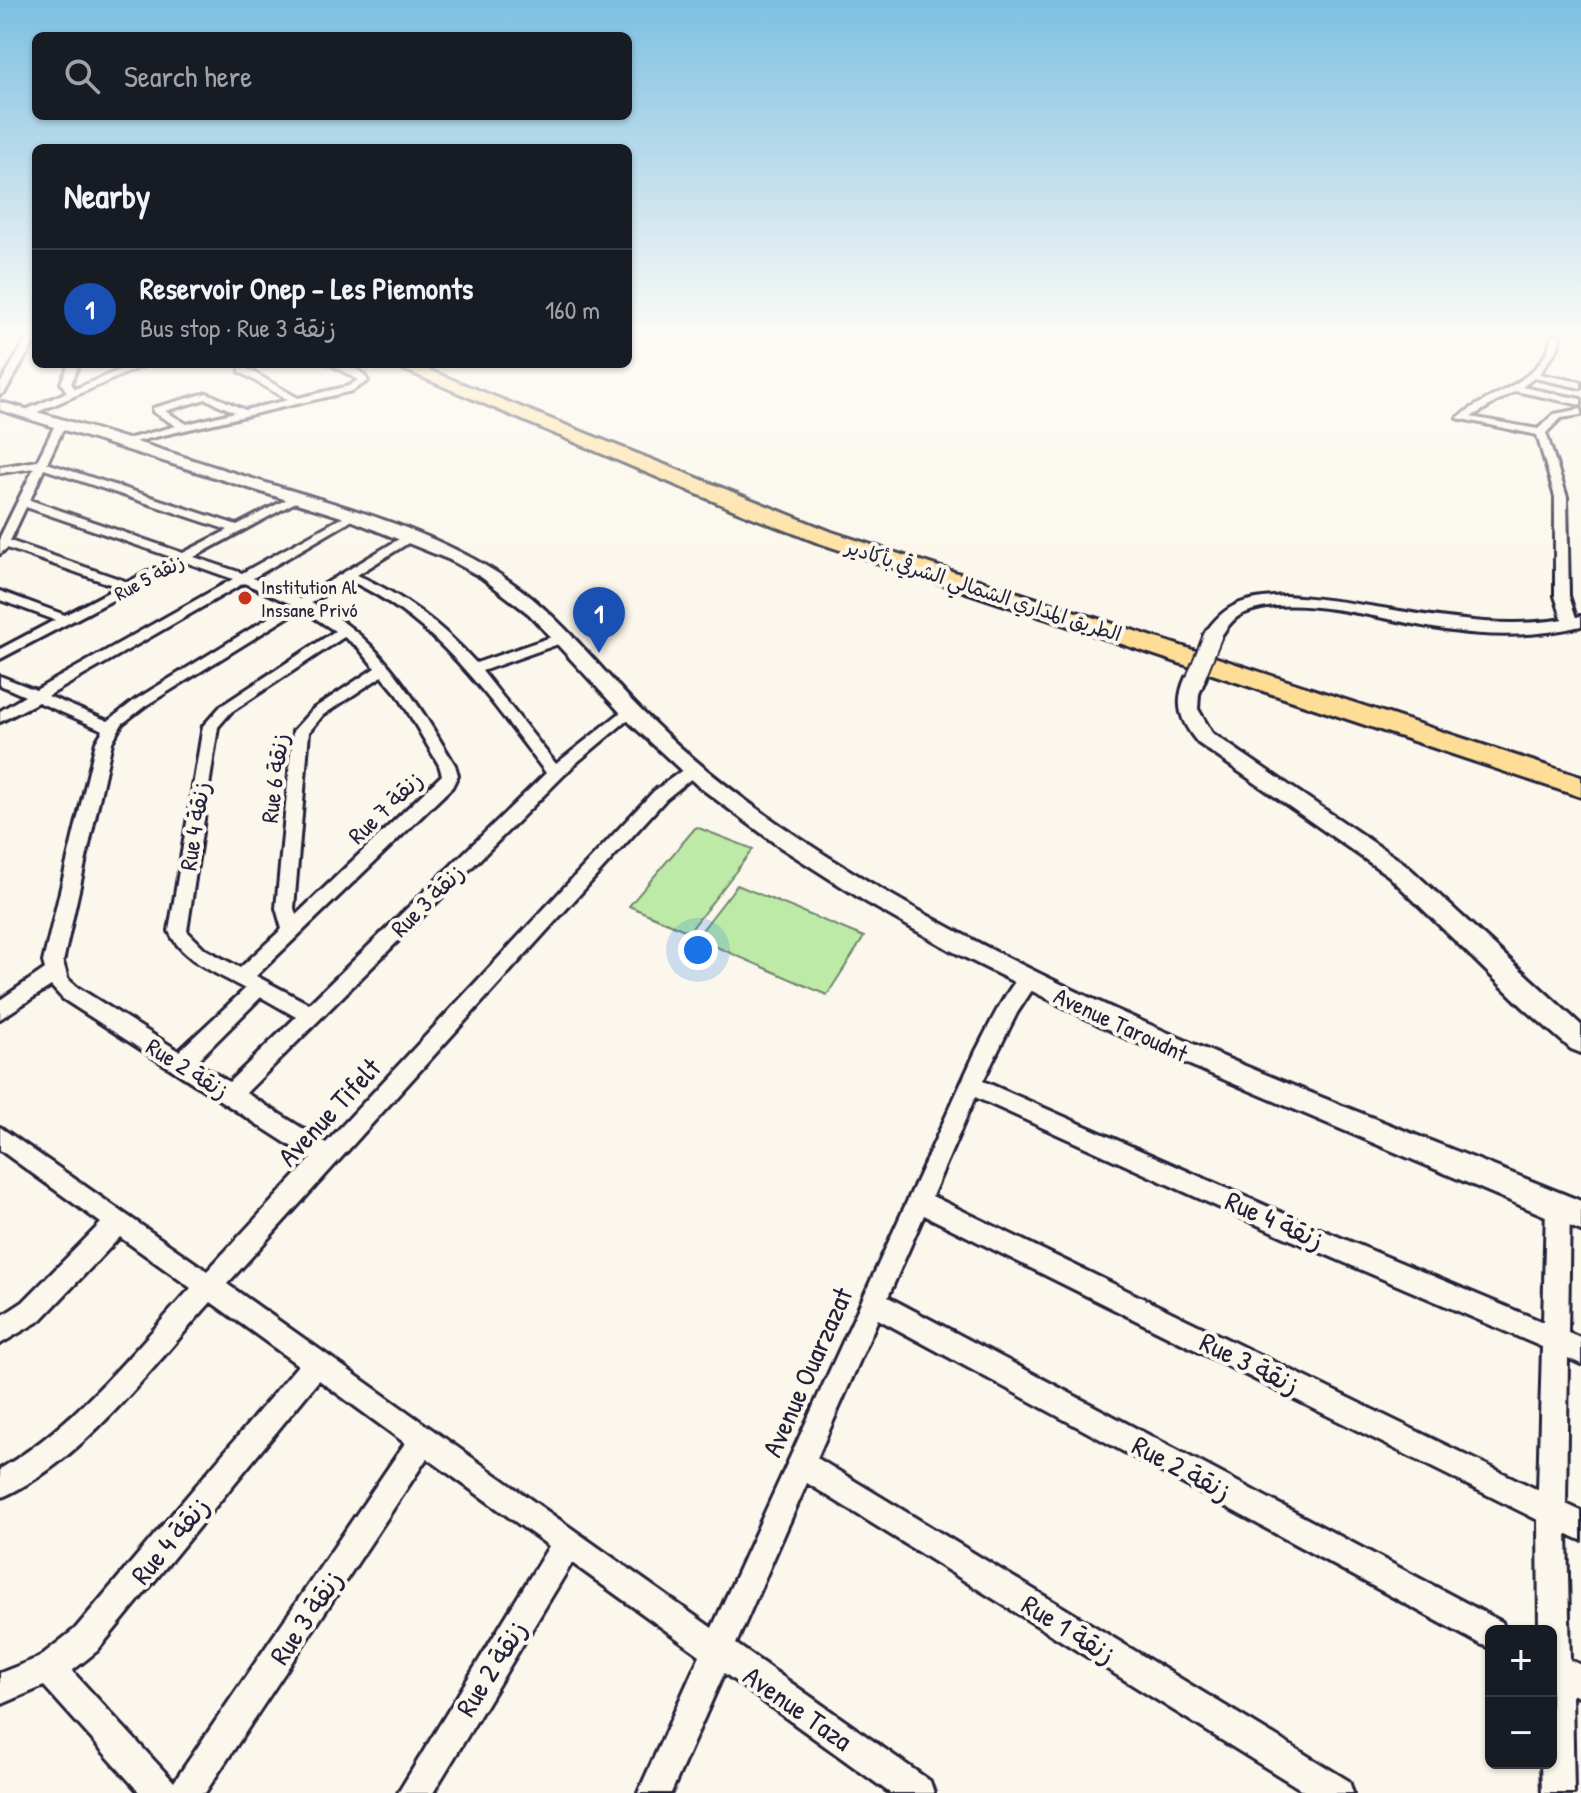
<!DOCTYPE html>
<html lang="en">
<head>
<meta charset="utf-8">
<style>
  :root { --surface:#171b24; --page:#20242c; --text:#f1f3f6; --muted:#9ea1a6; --line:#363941; --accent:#8c9099 }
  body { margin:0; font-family:"Patrick Hand","Playpen Sans Arabic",sans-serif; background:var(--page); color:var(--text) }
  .controls { position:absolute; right:24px; bottom:24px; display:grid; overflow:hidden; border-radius:12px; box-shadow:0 2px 6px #0004 }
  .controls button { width:72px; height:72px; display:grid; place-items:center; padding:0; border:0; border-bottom:2px solid var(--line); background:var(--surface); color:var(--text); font:40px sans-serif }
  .you { position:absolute; left:698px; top:950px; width:28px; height:28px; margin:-20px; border:6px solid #fff; border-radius:50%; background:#1a73e8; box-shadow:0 0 0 12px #1a73e833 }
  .badge { display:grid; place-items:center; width:52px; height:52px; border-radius:50%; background:var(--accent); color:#fff; font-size:26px; font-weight:700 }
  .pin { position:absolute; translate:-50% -66px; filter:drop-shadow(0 2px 4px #0008) }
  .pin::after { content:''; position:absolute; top:42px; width:28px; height:24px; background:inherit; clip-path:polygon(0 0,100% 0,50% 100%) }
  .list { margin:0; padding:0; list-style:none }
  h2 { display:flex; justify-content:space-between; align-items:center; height:104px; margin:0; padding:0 32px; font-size:34px }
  h2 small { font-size:26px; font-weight:400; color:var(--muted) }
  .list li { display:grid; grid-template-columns:52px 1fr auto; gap:24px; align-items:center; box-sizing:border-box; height:120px; padding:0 32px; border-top:2px solid var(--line) }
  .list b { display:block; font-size:30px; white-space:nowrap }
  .list p { margin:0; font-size:26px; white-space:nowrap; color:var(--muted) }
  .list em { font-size:26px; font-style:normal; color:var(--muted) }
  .icon { flex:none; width:44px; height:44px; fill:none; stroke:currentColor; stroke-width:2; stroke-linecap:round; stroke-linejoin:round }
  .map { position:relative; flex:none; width:1581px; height:1793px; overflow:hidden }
  .search { position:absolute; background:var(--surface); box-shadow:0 2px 6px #0004; left:32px; top:32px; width:600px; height:88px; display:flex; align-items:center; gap:20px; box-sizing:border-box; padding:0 28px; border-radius:12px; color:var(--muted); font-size:30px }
  .panel { position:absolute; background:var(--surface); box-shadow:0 2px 6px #0004; left:32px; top:144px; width:600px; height:224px; border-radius:12px }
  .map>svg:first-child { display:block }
  .green { fill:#beeaa7; stroke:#708671; stroke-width:2 }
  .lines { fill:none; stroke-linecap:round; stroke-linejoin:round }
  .street-casing { stroke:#22223b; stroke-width:6 }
  .secondary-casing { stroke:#22223b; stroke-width:6 }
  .highway-casing { stroke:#22223b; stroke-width:6 }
  .street { fill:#fbf7ec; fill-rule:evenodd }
  .secondary { fill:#fbf7ec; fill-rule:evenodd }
  .highway { fill:#fedd96; fill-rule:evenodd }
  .secondary-bridge-casing { stroke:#22223b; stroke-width:21; stroke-linecap:butt }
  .secondary-bridge { stroke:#fbf7ec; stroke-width:17 }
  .poi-dot { fill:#c8321e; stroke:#fbf7ec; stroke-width:3 }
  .labels { text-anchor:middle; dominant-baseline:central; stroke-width:8; stroke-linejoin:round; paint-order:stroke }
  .far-street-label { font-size:20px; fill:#22223b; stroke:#fbf7ec }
  .far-poi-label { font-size:20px; fill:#22223b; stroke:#fbf7ec; text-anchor:start }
  .street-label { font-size:24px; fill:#22223b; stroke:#fbf7ec }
  .near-street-label { font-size:28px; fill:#22223b; stroke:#fbf7ec }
</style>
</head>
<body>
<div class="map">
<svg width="1581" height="1793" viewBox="0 0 1581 1793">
  <rect width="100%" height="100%" fill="#fbf7ec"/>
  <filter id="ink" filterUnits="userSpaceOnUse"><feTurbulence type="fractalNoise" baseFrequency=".0125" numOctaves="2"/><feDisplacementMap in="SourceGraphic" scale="16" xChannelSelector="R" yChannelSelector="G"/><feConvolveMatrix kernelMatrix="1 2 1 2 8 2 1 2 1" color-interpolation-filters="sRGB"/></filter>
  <g filter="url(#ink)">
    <path class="green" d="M 696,827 L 753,849 L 689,932 L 629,906 Z
      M 737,885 L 864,937 L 827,995 L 696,938 Z"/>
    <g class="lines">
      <defs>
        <path id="street" d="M 29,335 L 36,335 L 36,339 L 5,392 L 0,395 L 0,384 Z
          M 1552,335 L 1560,335 L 1558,348 L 1539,374 L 1581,382 L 1581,388 L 1534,378 L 1522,387 L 1581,399 L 1581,405 L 1515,391 L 1471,417 L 1538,429 L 1554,414 L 1581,409 L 1581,415 L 1561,418 L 1546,433 L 1567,497 L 1569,596 L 1578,624 L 1571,628 L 1564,624 L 1555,596 L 1555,497 L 1537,435 L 1457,418 C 1489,392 1544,383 1552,335 Z
          M 69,364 L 79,364 L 71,383 L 75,389 L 134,364 L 147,364 L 31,415 L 23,415 L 23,411 L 67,392 L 61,383 Z
          M 330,364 C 344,364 362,368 368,381 L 352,391 L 121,445 L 116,442 L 176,426 L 153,412 L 153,408 L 207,393 L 245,410 L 288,400 L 240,372 L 240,368 L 246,368 L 298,398 L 349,386 L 358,380 ZM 206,399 L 235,412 L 187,424 L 165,411 Z
          M 61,420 L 66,423 L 47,463 L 237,525 L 293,496 L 303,498 L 194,557 L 242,573 L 352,512 L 358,516 L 356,518 L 253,578 L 300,599 L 409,533 L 413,534 L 413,540 L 357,575 C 403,595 442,625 476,663 L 557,635 L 567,635 L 567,641 L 482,671 L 556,764 L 625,709 L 630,707 L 637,712 L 575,764 L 246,1093 L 326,1143 L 654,791 L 688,766 L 700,766 L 702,770 L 666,799 L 227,1284 L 712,1628 L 975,1053 C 984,1036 1009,983 1022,975 C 1028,972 1030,974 1035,975 L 1038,981 L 1017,1013 L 983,1081 L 1296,1219 L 1543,1322 L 1546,1207 L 1550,1199 L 1558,1196 L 1566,1199 L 1570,1207 L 1568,1333 L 1581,1338 L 1581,1364 L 1568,1358 L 1566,1504 L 1581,1511 L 1581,1540 L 1567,1534 L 1570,1660 L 1581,1665 L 1581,1698 L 1572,1694 L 1574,1793 L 1542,1793 L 1541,1763 L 1551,1763 L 1551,1631 L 1539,1631 L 1538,1520 L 924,1215 L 888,1297 L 1502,1622 L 1505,1631 L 1491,1631 L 1491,1648 L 1480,1644 L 878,1319 L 817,1458 L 1349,1781 L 1353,1793 L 1307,1793 L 807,1483 L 736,1644 L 930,1781 L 934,1793 L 890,1793 L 724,1673 L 671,1793 L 638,1793 L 700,1655 L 572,1563 L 433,1793 L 398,1793 L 549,1546 L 427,1458 L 205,1793 L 140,1793 L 44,1686 L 0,1705 L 0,1673 L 38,1658 L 75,1629 L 298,1365 L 211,1302 C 152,1367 81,1464 0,1498 L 0,1469 C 76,1425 132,1352 191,1288 L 120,1237 L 41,1320 L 0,1344 L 0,1317 L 23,1302 L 101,1223 L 0,1150 L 0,1127 L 207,1271 L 311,1159 L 63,999 L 51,986 L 0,1019 L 0,1000 L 45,969 L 43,962 L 96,742 L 103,730 L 38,702 L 0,722 L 0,711 L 25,696 L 0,685 L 0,676 L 36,690 L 233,579 L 185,562 L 0,659 L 0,649 L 55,620 L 0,600 L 0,591 L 65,615 L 118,587 L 7,548 L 0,554 L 0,537 L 34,468 L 0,473 L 0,467 L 37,461 L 56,423 ZM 44,469 L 228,530 L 183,553 L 30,500 ZM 26,507 L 174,558 L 128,582 L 10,541 ZM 348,580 C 437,620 489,698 546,773 L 309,1004 L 256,976 L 452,787 L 458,775 L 455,765 C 417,703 380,635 311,603 ZM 244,583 L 291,604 L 135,700 L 108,721 L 48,696 ZM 301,609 L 335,631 L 221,706 L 203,726 L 169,931 C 182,961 217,973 245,989 L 179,1051 L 77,987 L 68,979 L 63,962 L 112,742 L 122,724 L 145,706 ZM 344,637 L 358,647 L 375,668 L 313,709 L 293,731 L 276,908 L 282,929 L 240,968 L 205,949 L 187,931 L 218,727 L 231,712 ZM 382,676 L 398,695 L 439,765 L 442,775 L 296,915 L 294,908 L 309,732 L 323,715 ZM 261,997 L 296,1017 L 229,1082 L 196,1062 ZM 975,1097 L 1280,1235 L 1542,1347 L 1538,1490 L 932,1196 ZM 319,1380 L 405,1443 L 174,1782 L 72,1671 L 97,1651 Z"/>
        <path id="secondary" d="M 0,402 C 84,424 167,452 250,478 C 343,507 445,531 523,591 C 571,628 607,678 650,719 C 710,778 779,827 851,871 C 1079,1010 1334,1101 1581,1201 L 1581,1231 L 1124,1037 L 950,950 L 866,902 L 780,847 L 698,786 L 630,723 L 529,614 L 481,577 L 450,560 L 348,519 L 0,410 Z
          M 1285,596 C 1385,601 1480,638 1581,616 L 1581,626 C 1539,636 1495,637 1452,631 C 1397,624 1297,591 1245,613 C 1233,617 1226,629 1219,639 L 1207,639 L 1204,635 C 1226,601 1247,599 1285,596 Z
          M 1196,671 L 1206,677 L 1199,694 L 1198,709 L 1212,733 L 1405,864 L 1581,1025 L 1581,1053 L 1571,1049 L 1524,1008 L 1389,876 L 1198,743 C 1180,721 1174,703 1186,677 Z"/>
        <path id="highway" d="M 391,364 L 413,364 L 832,532 L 1581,777 L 1581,797 L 816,542 L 737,511 Z"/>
      </defs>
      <use href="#street" class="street-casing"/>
      <use href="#secondary" class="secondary-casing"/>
      <use href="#highway" class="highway-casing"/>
      <use href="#street" class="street"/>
      <use href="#secondary" class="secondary"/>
      <use href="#highway" class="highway"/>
      <defs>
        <path id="secondary-bridge" d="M 1196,677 L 1213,635"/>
      </defs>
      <use href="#secondary-bridge" class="secondary-bridge-casing"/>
      <use href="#secondary-bridge" class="secondary-bridge"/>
    </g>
  </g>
  <linearGradient id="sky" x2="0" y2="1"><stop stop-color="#7dbfe1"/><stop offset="0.57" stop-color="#fdfbf6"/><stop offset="1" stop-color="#fdfbf6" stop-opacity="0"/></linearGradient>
  <rect width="1581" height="586" fill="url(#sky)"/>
  <circle class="poi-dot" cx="245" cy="598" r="8"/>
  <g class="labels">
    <g class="far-street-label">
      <text transform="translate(149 577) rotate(-28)">Rue 5 زنقة</text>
      <text transform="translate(984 590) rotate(18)">الطريق المداري الشمالي الشرقي بأكادير</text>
    </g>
    <g class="far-poi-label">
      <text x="261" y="586">Institution Al<tspan x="261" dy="23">Inssane Privó</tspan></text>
    </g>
    <g class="street-label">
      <text transform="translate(274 778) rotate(-83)">Rue 6 زنقة</text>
      <text transform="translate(385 807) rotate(-44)">Rue 7 زنقة</text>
      <text transform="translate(194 826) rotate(-81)">Rue 4 زنقة</text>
      <text transform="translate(427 900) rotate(-45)">Rue 3 زنقة</text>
      <text transform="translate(1121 1024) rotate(25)">Avenue Taroudnt</text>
      <text transform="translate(188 1068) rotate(32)">Rue 2 زنقة</text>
    </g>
    <g class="near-street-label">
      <text transform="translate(329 1112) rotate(-47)">Avenue Tifelt</text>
      <text transform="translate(1275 1220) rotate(24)">Rue 4 زنقة</text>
      <text transform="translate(1250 1363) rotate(26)">Rue 3 زنقة</text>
      <text transform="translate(807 1372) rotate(-66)">Avenue Ouarzazat</text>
      <text transform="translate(1182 1468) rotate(28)">Rue 2 زنقة</text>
      <text transform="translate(170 1540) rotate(-50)">Rue 4 زنقة</text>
      <text transform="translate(306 1617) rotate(-56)">Rue 3 زنقة</text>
      <text transform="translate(1069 1629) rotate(32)">Rue 1 زنقة</text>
      <text transform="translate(491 1668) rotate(-58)">Rue 2 زنقة</text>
      <text transform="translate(798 1708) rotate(35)">Avenue Taza</text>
    </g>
  </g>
</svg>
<div class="controls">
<button>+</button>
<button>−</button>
</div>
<div class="you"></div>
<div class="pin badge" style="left:599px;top:653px;background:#1a4fb4">1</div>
<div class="search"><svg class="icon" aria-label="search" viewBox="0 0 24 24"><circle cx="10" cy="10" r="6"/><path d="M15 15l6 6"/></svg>Search here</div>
<section class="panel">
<h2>Nearby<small></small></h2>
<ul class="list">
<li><span class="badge" style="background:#1a4fb4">1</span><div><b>Reservoir Onep - Les Piemonts</b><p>Bus stop · Rue 3 زنقة</p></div><em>160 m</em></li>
</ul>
</section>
</div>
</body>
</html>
